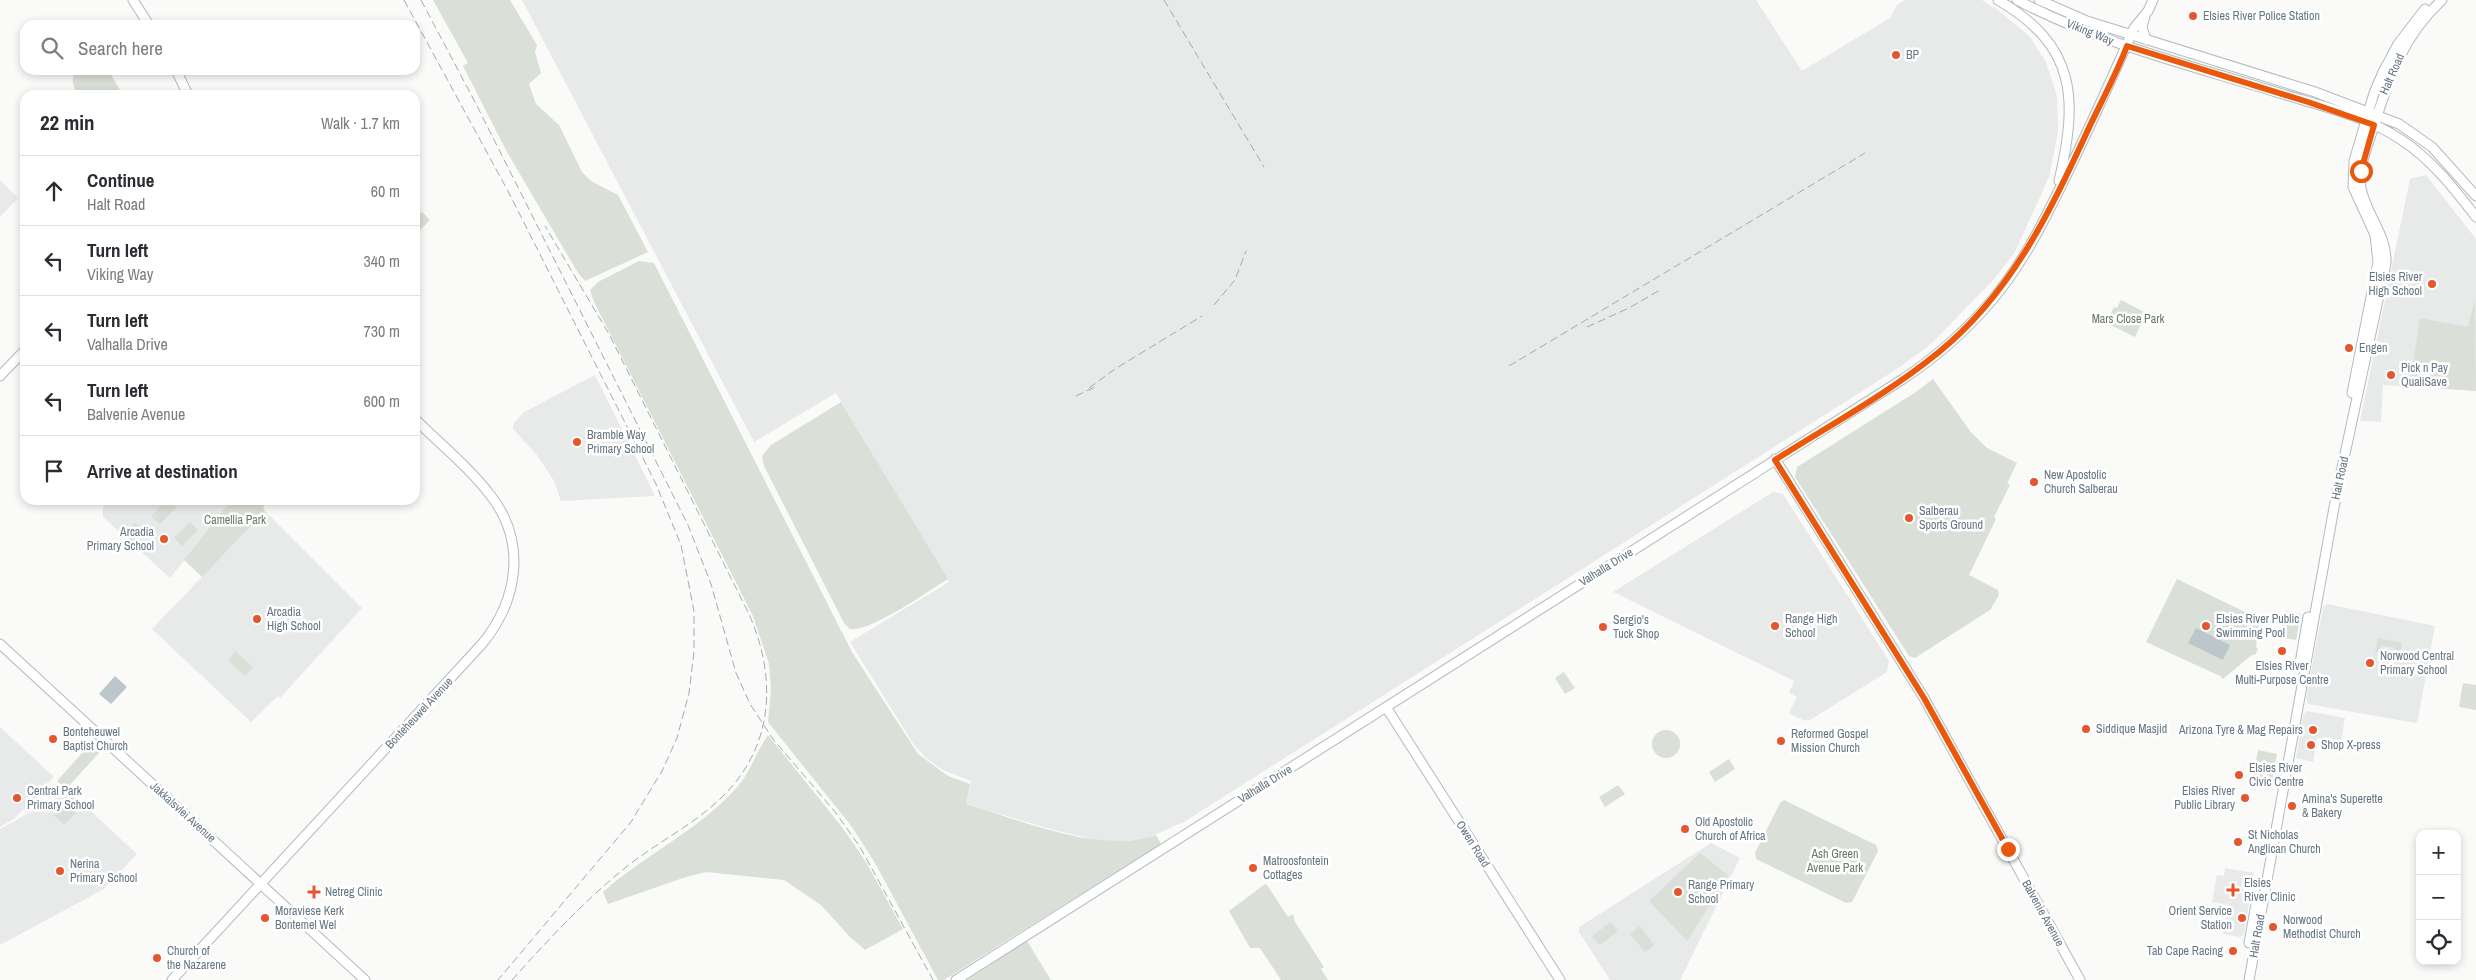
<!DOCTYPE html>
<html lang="en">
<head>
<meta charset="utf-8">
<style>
  :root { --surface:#fff; --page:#f7f7f7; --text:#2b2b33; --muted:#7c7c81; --line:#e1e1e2 }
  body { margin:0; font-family:"Archivo Narrow",sans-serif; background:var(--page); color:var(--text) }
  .controls { position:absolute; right:15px; bottom:15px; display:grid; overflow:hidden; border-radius:10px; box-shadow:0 2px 8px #0003 }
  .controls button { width:45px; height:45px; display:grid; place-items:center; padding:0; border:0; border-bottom:1px solid var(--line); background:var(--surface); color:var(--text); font:25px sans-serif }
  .stop { position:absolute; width:15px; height:15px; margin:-11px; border:4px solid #ea580c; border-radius:50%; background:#fff }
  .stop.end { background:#ea580c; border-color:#fff; box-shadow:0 1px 5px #0008 }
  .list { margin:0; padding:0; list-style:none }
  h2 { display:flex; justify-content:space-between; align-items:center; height:65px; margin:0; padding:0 20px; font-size:21px }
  h2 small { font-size:16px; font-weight:400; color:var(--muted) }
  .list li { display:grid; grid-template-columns:32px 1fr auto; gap:15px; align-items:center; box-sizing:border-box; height:70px; padding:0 20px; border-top:1px solid var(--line) }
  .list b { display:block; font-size:19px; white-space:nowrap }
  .list p { margin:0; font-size:16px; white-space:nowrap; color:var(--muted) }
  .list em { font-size:16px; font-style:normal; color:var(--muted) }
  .icon { flex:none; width:28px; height:28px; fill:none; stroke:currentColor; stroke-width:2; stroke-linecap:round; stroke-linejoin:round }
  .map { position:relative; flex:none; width:2476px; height:980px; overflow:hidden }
  .search { position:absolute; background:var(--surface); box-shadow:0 2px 8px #0003; left:20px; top:20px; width:400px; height:55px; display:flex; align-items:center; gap:12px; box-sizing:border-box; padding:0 18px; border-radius:15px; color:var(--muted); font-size:19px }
  .panel { position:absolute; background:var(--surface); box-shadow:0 2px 8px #0003; left:20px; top:90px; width:400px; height:415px; border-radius:15px }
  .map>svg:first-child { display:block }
  .built { fill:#e8e9e9 }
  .green { fill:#dadfd7 }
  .water { fill:#bbc7cb }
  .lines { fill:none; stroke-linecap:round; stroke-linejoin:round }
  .secondary-casing { stroke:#b3babf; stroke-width:11 }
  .secondary { stroke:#fff; stroke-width:9 }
  .rail { stroke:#a2aab0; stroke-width:1; stroke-dasharray:8 4; stroke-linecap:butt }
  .route { stroke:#ea580c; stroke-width:6 }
  .poi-dot { fill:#e4572e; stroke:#fff; stroke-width:2 }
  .labels { text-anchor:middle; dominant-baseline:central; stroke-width:5; stroke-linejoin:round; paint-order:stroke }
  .poi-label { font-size:12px; fill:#657683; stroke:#fff; text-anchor:start }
  .street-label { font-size:12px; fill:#657683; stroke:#fff }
  .park-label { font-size:12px; fill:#687a64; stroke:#fff }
</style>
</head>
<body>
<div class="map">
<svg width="2476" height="980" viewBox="0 0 2476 980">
  <rect width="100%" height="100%" fill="#fafaf8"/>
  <path class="built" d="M 522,0 L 1756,0 L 1802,71 L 1890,18 L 1897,5 L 1905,0 L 1982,0 L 1998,10 L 2030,37 L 2046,62 L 2057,96 L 2058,133 L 2049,177 L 2015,252 L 1995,278 L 1931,344 L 1900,367 L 1184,822 L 1147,838 L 1109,843 L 1054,830 L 966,804 L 971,781 L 943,770 L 926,758 L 914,745 L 850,642 L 949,582 L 836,393 L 754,442 Z
    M 2426,175 L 2476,239 L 2476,391 L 2383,385 L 2381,422 L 2360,421 L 2410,179 Z
    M 0,180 L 18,198 L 0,217 Z
    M 595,375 L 655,496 L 561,501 L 554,481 L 537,455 L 513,429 L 513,424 L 524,412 Z
    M 1773,492 L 1783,494 L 1889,661 L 1887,672 L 1810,720 L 1803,720 L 1789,713 L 1797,697 L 1789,693 L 1794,681 L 1613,592 Z
    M 110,500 L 227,500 L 230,503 L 170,578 L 103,517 L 103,507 Z
    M 265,511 L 362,608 L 280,698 L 278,696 L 251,722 L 152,629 Z
    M 2327,604 L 2435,626 L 2418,719 L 2416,723 L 2308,704 L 2306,699 L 2323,607 Z
    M 2307,711 L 2345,718 L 2341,741 L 2317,738 L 2313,762 L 2296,758 L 2303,715 Z
    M 0,727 L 54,777 L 14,819 L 0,827 Z
    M 69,791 L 137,854 L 104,889 L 0,945 L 0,829 Z
    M 1711,843 L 1740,858 L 1680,980 L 1610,980 L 1579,932 L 1579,927 Z
    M 2225,868 L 2254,873 L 2244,934 L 2240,937 L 2223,934 L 2228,905 L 2212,902 L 2217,875 L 2224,876 Z"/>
  <path class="green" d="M 433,0 L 510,0 L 537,45 L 535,52 L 541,73 L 529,84 L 536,104 L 559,125 L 582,172 L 591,181 L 618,195 L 648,252 L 585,281 L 578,273 L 507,152 L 463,66 L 468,63 Z
    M 76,70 L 108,70 L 123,95 L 80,95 C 73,88 70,79 76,70 Z
    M 422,212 L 430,220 L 415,235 L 415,218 Z
    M 639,261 L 654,263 L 852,652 L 918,754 L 948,776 L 970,784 L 966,804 C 1021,820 1100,855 1156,835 L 1161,844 L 944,980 L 938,980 L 875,863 L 852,827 L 768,722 L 771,690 L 769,664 L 753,616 L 594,302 L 590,290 L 598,282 Z
    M 2475,299 L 2476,391 L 2410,386 L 2420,318 L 2468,327 Z
    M 2121,300 L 2146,313 L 2135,337 L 2109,324 L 2113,315 L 2111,313 L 2114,307 L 2117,308 Z
    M 1933,379 L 1970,431 L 1987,448 L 2017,463 L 2007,483 L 2010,485 L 1994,517 L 1996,519 L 1969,575 L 1998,590 L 1999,595 L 1990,610 L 1915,658 L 1909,656 L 1795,477 L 1797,467 L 1916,392 Z
    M 841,402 L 948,579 C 928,591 871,632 850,629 L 844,623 L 764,466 L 762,456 L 771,445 Z
    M 167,500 L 176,508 L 160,524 L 151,516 Z
    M 227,500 L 270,500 L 263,507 L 265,511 L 202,577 L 184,560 L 229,503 Z
    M 190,522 L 198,530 L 182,546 L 174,538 Z
    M 135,523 L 144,531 L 132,543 L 124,535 Z
    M 2177,579 L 2247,613 L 2253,614 L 2254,611 L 2257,612 L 2257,620 L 2259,621 L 2256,647 L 2258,649 L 2255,655 L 2253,654 L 2223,679 L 2220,676 L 2146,642 Z
    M 2285,611 L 2301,614 L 2296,640 L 2280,637 Z
    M 2378,638 L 2402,643 L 2400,656 L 2394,655 L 2395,648 L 2381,645 L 2379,653 L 2375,652 Z
    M 235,651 L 253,667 L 245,676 L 228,660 Z
    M 1564,672 L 1575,688 L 1565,694 L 1555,678 Z
    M 2463,683 L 2476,685 L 2476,710 L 2459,707 Z
    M1652 744a14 14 0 1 1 28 0a14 14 0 1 1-28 0Z
    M 768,735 L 842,827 L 866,862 L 903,929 L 865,950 L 850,937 L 821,905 L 784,880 L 706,872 L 686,877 L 608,904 L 603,892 C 646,854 701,829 739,785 C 751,770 757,751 768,735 Z
    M 91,743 L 100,752 L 66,789 L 57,781 Z
    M 2258,750 L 2277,754 L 2272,780 L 2253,776 Z
    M 1729,759 L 1735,769 L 1715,782 L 1709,772 Z
    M 1618,785 L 1625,794 L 1605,807 L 1599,797 Z
    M 72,797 L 82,806 L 64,825 L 54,816 Z
    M 1784,800 L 1876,845 L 1878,851 L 1852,902 L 1846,903 L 1756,859 L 1755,853 L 1780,803 Z
    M 1700,853 L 1728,875 L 1687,941 L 1649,901 Z
    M 1265,884 L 1267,885 L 1288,917 L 1293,914 L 1295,922 L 1324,967 L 1321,969 L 1328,980 L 1281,980 L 1260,948 L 1250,948 L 1229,911 Z
    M 1611,922 L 1618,931 L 1600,945 L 1592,936 Z
    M 1640,926 L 1654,945 L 1645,952 L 1630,934 Z
    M 1027,941 L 1051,980 L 967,980 Z"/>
  <path class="water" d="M 2196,628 L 2230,645 L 2223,660 L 2188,643 Z
    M 115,676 L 127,687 L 111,704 L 99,694 Z"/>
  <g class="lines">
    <defs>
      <path id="secondary" d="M 133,0 L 149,25
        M 1998,0 C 2077,46 2078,99 2059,181
        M 2017,0 C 2099,43 2189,65 2276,92 C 2317,105 2364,115 2400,139 C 2431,159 2453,187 2476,217
        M 2039,0 L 2087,21 L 2315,92 L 2399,124 L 2432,147 L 2476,196
        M 2145,16 L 2142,27 L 2146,40
        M 176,70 L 188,95
        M 0,376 L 25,350
        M 2352,393 L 2378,262 L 2375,235 L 2353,187 L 2354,161 L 2374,93 L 2383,72 L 2398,44 L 2425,9
        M 1775,459 L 1924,698 L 2080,980
        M 0,644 L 365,980
        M 2300,663 L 2308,617
        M 1386,707 L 1560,980
        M 2249,943 L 2256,904
        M 172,980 L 482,644 C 518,600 527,543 491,496 C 470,468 440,444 415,419
        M 956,980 L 1903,379 C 1936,357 1967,330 1993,299 C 2024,262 2045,219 2066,176 C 2090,127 2112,78 2134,28 L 2148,11 L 2153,0
        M 2249,980 L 2337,491 L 2386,263 C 2387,234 2366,215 2361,188 C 2358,169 2366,150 2372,132 C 2388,81 2401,38 2442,0"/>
    </defs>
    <use href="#secondary" class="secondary-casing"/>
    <use href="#secondary" class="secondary"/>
    <path class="rail" d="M 404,0 L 509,193 L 656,484 L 681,545 L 694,611 L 694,652 L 689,693 L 677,738 L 662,771 L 631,822 L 498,980
      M 421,0 L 475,102 L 688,525 L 711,584 L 736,673 L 750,704 L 773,739 L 836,813 L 860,847 L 933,980
      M 1164,0 L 1264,167
      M 1214,305 L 1235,280 L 1246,251
      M 1587,327 L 1629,308 L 1660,290
      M 1509,366 L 1865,153
      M 1089,388 L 1115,369 L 1202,316
      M 1076,396 L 1097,386
      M 512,980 C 547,941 584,901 625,868 C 652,846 684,830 711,807 C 773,756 780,682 748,612 L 609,334 L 545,226"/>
  </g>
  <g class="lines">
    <path class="route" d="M 2008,849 L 1924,698 L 1775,460 C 1830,425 1889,393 1939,352 C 2011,293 2049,214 2087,132 C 2100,104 2116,75 2127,46 L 2308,102 L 2374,125 L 2361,171"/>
  </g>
  <g class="poi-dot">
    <circle cx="2193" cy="16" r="5"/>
    <circle cx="1896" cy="55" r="5"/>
    <circle cx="2432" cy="284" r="5"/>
    <circle cx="2349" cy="348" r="5"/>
    <circle cx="2391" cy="375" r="5"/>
    <circle cx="577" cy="442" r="5"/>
    <circle cx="2034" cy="482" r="5"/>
    <circle cx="1909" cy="518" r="5"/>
    <circle cx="164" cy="539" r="5"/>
    <circle cx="257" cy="619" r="5"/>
    <circle cx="1775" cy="626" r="5"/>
    <circle cx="2206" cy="626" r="5"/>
    <circle cx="1603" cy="627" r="5"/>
    <circle cx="2282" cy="651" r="5"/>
    <circle cx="2370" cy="663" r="5"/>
    <circle cx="2086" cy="729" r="5"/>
    <circle cx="2313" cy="730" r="5"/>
    <circle cx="53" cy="739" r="5"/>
    <circle cx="1781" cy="741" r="5"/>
    <circle cx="2311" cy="745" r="5"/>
    <circle cx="2239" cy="775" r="5"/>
    <circle cx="17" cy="798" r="5"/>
    <circle cx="2245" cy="798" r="5"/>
    <circle cx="2292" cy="806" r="5"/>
    <circle cx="1685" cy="829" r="5"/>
    <circle cx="2238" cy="842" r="5"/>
    <circle cx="1253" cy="868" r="5"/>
    <circle cx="60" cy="871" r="5"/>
    <path d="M2230.5 882.5h5v5h5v5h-5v5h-5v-5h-5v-5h5z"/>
    <path d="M311.5 884.5h5v5h5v5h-5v5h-5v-5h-5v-5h5z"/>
    <circle cx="1678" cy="892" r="5"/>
    <circle cx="265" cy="918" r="5"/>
    <circle cx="2242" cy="918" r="5"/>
    <circle cx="2273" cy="927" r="5"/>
    <circle cx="2233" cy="951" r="5"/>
    <circle cx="157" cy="958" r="5"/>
  </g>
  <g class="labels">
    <g class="poi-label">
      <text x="2203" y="16">Elsies River Police Station</text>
      <text x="1906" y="55">BP</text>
      <text x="2422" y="277" text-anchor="end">Elsies River<tspan x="2422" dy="14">High School</tspan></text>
      <text x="2359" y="348">Engen</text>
      <text x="2401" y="368">Pick n Pay<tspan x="2401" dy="14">QualiSave</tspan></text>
      <text x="587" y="435">Bramble Way<tspan x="587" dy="14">Primary School</tspan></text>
      <text x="2044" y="475">New Apostolic<tspan x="2044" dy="14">Church Salberau</tspan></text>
      <text x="1919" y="511">Salberau<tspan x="1919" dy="14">Sports Ground</tspan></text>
      <text x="154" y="532" text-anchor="end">Arcadia<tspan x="154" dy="14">Primary School</tspan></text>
      <text x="267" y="612">Arcadia<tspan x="267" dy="14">High School</tspan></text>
      <text x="1785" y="619">Range High<tspan x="1785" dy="14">School</tspan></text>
      <text x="2216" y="619">Elsies River Public<tspan x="2216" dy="14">Swimming Pool</tspan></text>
      <text x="1613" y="620">Sergio's<tspan x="1613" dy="14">Tuck Shop</tspan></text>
      <text x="2380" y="656">Norwood Central<tspan x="2380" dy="14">Primary School</tspan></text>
      <text x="2282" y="666" text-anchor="middle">Elsies River<tspan x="2282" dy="14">Multi-Purpose Centre</tspan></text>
      <text x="2096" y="729">Siddique Masjid</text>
      <text x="2303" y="730" text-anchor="end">Arizona Tyre &amp; Mag Repairs</text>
      <text x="63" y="732">Bonteheuwel<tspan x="63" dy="14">Baptist Church</tspan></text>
      <text x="1791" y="734">Reformed Gospel<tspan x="1791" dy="14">Mission Church</tspan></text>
      <text x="2321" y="745">Shop X-press</text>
      <text x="2249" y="768">Elsies River<tspan x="2249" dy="14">Civic Centre</tspan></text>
      <text x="27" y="791">Central Park<tspan x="27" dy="14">Primary School</tspan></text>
      <text x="2235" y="791" text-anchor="end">Elsies River<tspan x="2235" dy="14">Public Library</tspan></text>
      <text x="2302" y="799">Amina's Superette<tspan x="2302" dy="14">&amp; Bakery</tspan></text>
      <text x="1695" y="822">Old Apostolic<tspan x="1695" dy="14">Church of Africa</tspan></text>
      <text x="2248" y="835">St Nicholas<tspan x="2248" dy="14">Anglican Church</tspan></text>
      <text x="1263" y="861">Matroosfontein<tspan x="1263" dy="14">Cottages</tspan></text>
      <text x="70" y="864">Nerina<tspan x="70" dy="14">Primary School</tspan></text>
      <text x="2244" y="883">Elsies<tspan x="2244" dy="14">River Clinic</tspan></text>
      <text x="1688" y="885">Range Primary<tspan x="1688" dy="14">School</tspan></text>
      <text x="325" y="892">Netreg Clinic</text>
      <text x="275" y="911">Moraviese Kerk<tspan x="275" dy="14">Bontemel Wel</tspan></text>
      <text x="2232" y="911" text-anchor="end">Orient Service<tspan x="2232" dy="14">Station</tspan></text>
      <text x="2283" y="920">Norwood<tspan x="2283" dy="14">Methodist Church</tspan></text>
      <text x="167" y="951">Church of<tspan x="167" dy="14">the Nazarene</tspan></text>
      <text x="2223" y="951" text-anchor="end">Tab Cape Racing</text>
    </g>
    <g class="street-label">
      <text transform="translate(2090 32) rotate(22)">Viking Way</text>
      <text transform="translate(2392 74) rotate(-66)">Halt Road</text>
      <text transform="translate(2340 478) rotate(-78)">Halt Road</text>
      <text transform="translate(1606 567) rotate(-32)">Valhalla Drive</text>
      <text transform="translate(419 713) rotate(-47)">Bonteheuwel Avenue</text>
      <text transform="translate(1265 784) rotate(-32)">Valhalla Drive</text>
      <text transform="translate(183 812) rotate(42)">Jakkalsvlei Avenue</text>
      <text transform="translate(1473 844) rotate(58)">Owen Road</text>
      <text transform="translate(2043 913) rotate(61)">Balvenie Avenue</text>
      <text transform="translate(2257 936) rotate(-80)">Halt Road</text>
    </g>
    <g class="park-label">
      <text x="2128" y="319">Mars Close Park</text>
      <text x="235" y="520">Camellia Park</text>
      <text x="1835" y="854">Ash Green<tspan x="1835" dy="14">Avenue Park</tspan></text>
    </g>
  </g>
</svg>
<div class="controls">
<button>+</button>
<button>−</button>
<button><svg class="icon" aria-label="locate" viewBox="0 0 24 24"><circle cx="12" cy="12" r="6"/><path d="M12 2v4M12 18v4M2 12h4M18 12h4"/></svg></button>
</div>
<div class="stop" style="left:2361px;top:171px"></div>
<div class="stop end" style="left:2008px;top:849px"></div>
<div class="search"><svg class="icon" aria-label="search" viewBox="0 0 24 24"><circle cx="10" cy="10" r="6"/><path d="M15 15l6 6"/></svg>Search here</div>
<section class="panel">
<h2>22 min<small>Walk · 1.7 km</small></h2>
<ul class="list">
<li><svg class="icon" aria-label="ahead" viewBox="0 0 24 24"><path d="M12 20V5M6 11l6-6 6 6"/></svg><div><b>Continue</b><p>Halt Road</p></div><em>60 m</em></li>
<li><svg class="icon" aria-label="left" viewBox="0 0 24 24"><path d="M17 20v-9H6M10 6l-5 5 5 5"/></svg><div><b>Turn left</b><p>Viking Way</p></div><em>340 m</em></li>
<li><svg class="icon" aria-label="left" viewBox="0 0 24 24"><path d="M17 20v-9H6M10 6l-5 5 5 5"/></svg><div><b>Turn left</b><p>Valhalla Drive</p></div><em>730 m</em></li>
<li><svg class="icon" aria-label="left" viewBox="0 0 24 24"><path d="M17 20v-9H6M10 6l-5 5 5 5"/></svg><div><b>Turn left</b><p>Balvenie Avenue</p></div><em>600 m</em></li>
<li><svg class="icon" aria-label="arrive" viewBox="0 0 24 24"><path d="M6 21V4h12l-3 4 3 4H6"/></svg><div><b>Arrive at destination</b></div></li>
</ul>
</section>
</div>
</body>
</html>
